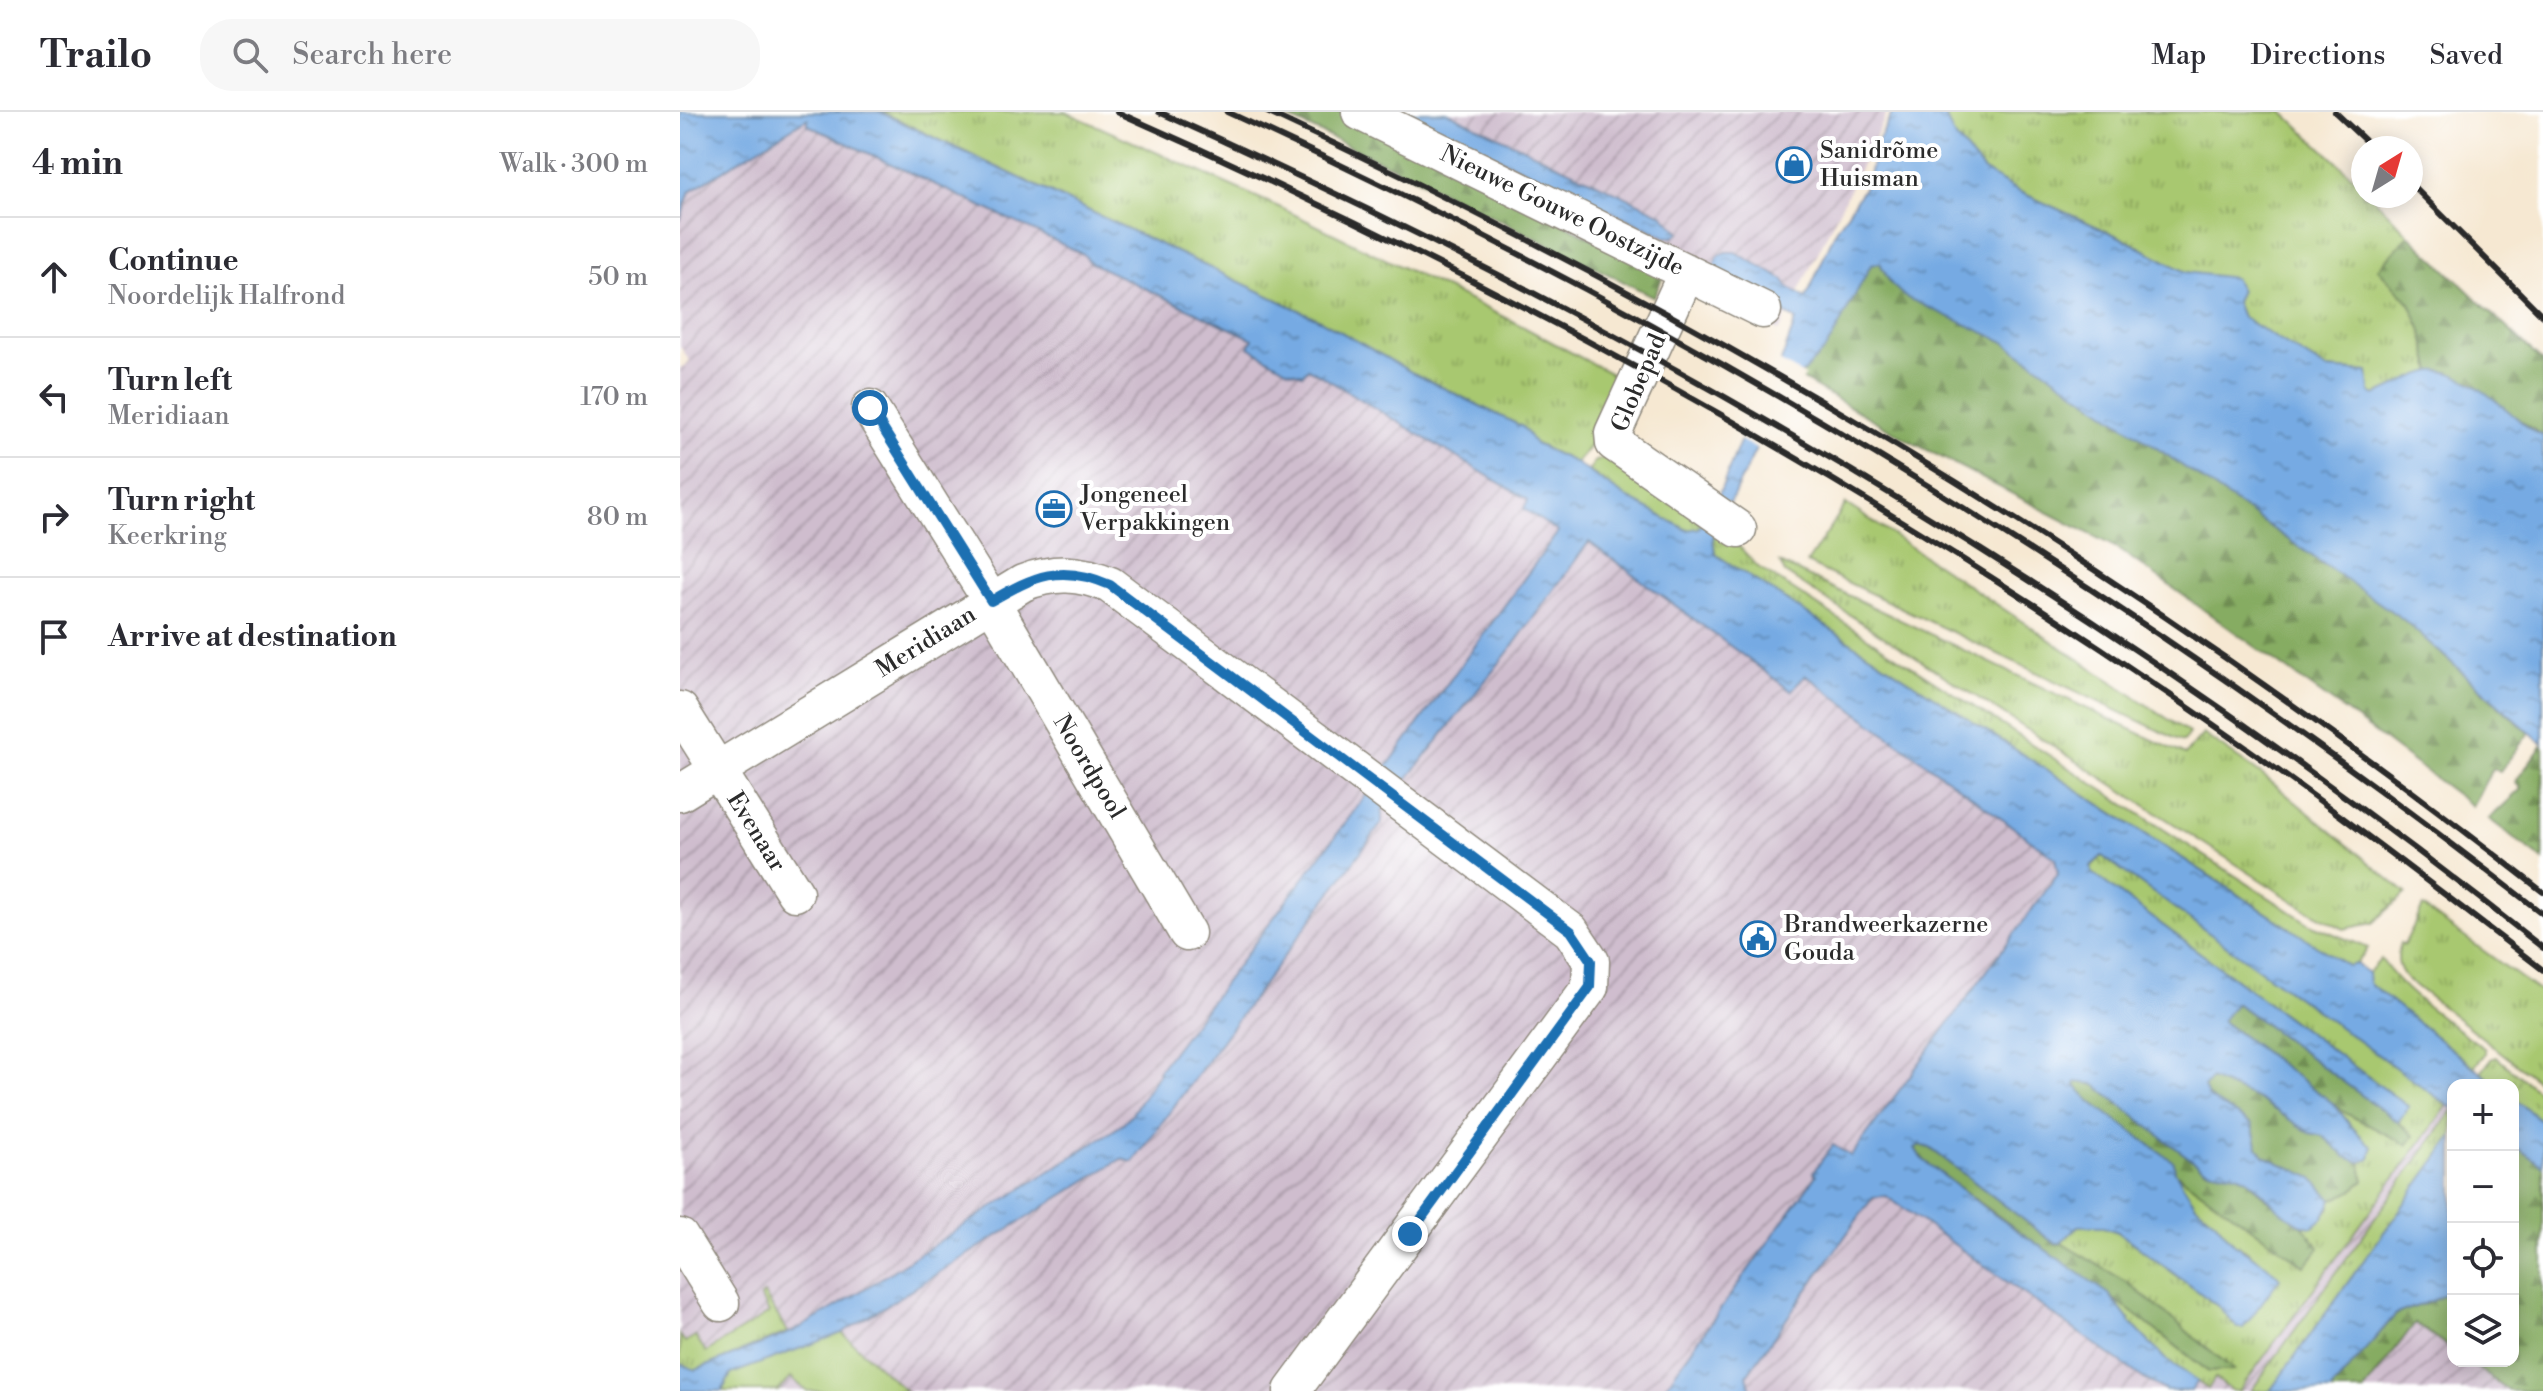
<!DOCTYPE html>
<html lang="en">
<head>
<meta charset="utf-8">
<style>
  :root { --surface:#fff; --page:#f7f7f7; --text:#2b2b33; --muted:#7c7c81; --line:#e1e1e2 }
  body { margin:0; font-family:"Libre Bodoni",serif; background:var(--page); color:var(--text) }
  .controls { position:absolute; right:24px; bottom:24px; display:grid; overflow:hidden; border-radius:16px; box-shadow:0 4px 20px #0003 }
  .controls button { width:72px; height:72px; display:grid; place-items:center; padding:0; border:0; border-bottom:2px solid var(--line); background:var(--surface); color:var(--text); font:40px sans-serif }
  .compass { position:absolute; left:1671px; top:24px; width:72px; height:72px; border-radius:50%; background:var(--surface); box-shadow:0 4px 20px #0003; rotate:37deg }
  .stop { position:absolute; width:24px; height:24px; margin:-18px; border:6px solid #1f6fb2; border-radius:50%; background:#fff }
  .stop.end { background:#1f6fb2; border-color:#fff; box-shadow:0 2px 8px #0008 }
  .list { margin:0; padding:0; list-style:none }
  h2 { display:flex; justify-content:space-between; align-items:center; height:104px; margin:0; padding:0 32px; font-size:34px }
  h2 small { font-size:26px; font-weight:400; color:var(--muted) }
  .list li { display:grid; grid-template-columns:52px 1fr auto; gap:24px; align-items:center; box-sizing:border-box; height:120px; padding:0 32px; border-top:2px solid var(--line) }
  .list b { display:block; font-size:30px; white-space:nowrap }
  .list p { margin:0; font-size:26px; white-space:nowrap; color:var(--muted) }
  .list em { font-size:26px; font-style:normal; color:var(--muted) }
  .icon { flex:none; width:44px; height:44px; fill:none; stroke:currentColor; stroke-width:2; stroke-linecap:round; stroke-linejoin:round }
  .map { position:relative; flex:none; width:1863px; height:1279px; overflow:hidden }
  header { display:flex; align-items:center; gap:48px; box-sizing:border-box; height:112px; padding:0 40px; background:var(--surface); border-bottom:2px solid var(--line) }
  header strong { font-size:38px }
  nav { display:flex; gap:44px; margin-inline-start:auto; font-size:28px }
  .search { width:560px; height:72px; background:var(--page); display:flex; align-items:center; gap:20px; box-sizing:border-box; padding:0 28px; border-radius:32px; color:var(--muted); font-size:30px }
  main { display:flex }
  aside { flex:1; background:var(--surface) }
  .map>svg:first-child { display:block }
  .industrial { fill:url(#industrial-furrows) }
  .grass { fill:url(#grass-tufts); stroke:#6a7a4e; stroke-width:2 }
  .forest { fill:url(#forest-firs); stroke:#586c46; stroke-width:2 }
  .garden { fill:#a8c870; stroke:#6a7a4e; stroke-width:2 }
  .water { fill:url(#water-ripples); stroke:#506a87; stroke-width:2 }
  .pier { fill:#f6e8d2 }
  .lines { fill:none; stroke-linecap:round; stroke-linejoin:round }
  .minor-casing { stroke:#908a7e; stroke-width:39 }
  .minor { stroke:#fff; stroke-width:36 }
  .rail { stroke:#2b2b2b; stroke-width:6 }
  .route { stroke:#1f6fb2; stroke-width:10 }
  .labels { text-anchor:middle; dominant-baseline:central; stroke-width:8; stroke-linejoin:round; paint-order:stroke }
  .poi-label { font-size:24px; fill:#2b2b2b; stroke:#fff; text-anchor:start }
  .street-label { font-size:24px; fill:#2b2b2b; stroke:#fff }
</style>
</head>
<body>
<header>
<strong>Trailo</strong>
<div class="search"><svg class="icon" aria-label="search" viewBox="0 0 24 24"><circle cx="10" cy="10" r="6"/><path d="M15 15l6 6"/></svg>Search here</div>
<nav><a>Map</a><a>Directions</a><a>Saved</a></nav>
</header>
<main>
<aside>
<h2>4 min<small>Walk · 300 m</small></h2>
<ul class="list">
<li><svg class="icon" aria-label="ahead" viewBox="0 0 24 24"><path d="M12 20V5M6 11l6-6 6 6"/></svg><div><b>Continue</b><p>Noordelijk Halfrond</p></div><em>50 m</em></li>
<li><svg class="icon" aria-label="left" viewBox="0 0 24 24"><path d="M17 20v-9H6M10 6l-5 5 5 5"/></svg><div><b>Turn left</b><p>Meridiaan</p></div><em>170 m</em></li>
<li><svg class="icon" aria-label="right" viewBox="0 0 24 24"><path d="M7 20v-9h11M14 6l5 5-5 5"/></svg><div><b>Turn right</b><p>Keerkring</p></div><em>80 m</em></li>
<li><svg class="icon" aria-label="arrive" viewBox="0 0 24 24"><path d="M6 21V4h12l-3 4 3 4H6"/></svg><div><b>Arrive at destination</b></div></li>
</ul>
</aside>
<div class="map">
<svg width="1863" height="1279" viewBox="0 0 1863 1279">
  <defs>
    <pattern id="industrial-furrows" width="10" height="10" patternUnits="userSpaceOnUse" patternTransform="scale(2)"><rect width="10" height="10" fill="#cfbdce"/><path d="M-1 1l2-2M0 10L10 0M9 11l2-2" fill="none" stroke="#a89aa7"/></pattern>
    <pattern id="grass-tufts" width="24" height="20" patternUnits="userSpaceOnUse" patternTransform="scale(2)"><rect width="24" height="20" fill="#a8c870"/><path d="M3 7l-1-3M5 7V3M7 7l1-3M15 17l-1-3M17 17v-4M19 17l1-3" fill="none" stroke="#89a35c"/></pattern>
    <pattern id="forest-firs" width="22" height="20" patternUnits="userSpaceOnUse" patternTransform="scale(2)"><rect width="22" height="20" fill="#86ac62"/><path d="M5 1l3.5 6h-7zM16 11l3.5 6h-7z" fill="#6e8c51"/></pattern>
    <pattern id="water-ripples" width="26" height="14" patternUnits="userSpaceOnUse" patternTransform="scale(2)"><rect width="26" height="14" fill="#76aae3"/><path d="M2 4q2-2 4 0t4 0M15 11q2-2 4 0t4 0" fill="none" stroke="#618bb8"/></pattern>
  </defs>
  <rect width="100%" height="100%" fill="#fff"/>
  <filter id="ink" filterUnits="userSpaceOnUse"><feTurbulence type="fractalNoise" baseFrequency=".0125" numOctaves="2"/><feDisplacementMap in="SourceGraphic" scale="16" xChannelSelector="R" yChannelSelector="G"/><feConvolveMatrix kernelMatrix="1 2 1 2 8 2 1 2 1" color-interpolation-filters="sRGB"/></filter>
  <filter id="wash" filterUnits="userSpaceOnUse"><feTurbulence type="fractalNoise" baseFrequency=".006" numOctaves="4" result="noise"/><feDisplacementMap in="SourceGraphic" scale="32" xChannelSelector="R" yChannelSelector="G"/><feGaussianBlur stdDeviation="1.8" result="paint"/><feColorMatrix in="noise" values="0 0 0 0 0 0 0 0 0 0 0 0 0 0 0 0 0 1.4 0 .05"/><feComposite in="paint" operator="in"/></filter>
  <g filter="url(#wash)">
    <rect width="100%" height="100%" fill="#f6e8d2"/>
    <path class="industrial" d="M 644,0 L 1208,0 L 1099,219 Z
      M 129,5 L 129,13 L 403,142 L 411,151 L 574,227 L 569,234 L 627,256 L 849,388 L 844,397 L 879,420 L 451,1003 L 440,1014 L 159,1193 L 114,1219 L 16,1258 L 0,1252 L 0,256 L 10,250 L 0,234 L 0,109 L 10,79 Z
      M 909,430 L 1111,579 L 1126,563 L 1423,743 L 1773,997 L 1773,1249 L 1833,1249 L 1833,1033 L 1863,1054 L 1863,1279 L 42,1279 L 162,1221 L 441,1047 L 453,1050 L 702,711 L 701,699 L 831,535 Z"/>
    <path class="grass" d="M 201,0 L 386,0 L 601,96 L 840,213 L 939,266 C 933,297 918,327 896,351 L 854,331 L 843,315 L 733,261 L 640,208 Z
      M 1263,0 L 1603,0 L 1683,74 L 1683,84 L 1692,84 L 1729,123 L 1699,157 L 1730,191 L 1741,216 L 1752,259 L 1695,283 L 1690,280 L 1688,260 L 1646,257 L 1562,205 L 1556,189 L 1554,167 L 1506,160 L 1442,126 L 1338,79 L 1303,58 L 1274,24 Z
      M 929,344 L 1026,404 L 1019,417 L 1007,418 L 947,386 L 909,359 L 914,350 Z
      M 1166,392 L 1186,405 L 1509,621 L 1503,630 L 1127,451 Z
      M 1041,415 L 1078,455 L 1630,812 L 1688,836 L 1676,852 L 1668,854 L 1035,442 L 1033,426 Z
      M 1100,451 L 1505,643 L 1523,622 L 1584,664 L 1726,781 L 1693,811 L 1664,817 L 1627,798 L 1105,461 Z
      M 1423,743 L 1768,993 L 1559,1279 L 1552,1279 L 1535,1266 L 1528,1277 L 1485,1247 L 1451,1211 L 1429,1182 L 1529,1260 L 1553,1257 L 1448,1171 L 1381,1131 L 1398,1114 L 1421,1114 L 1438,1120 L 1539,1195 L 1558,1216 L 1563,1216 L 1599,1166 L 1565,1137 L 1554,1132 L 1536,1110 L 1516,1093 L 1494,1060 L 1625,1154 L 1639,1136 L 1623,1114 L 1633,1114 L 1649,1097 L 1652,1088 L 1671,1079 L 1684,1069 L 1680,1050 L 1690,1047 L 1692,1035 L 1671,1014 L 1654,992 L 1668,1002 L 1727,1033 L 1733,1024 L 1718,1010 L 1729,995 L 1412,761 L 1411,755 Z
      M 1743,795 L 1863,882 L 1863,973 L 1727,867 C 1716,854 1717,847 1720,831 L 1724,833 Z
      M 1701,847 C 1727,885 1768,909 1805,937 L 1805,942 L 1794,955 L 1688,871 L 1688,861 Z
      M 1816,945 L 1863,983 L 1863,1011 L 1833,987 L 1833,973 L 1815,973 L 1801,961 L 1811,947 Z
      M 1773,998 L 1773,1024 L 1590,1279 L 1571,1279 Z
      M 84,1182 L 108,1220 L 16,1258 L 0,1252 L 0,1223 L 5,1230 L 15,1224 L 26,1240 L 89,1201 L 80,1185 Z"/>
    <path class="forest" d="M 596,0 L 671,0 L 983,164 L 974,185 L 709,53 Z
      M 1729,123 L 1863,250 L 1863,324 L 1769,260 L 1752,259 L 1741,216 L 1730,191 L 1698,157 Z
      M 1200,151 L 1211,172 L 1323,229 L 1724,508 L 1849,621 L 1820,659 L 1813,656 L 1792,694 L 1668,601 L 1437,436 L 1230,329 L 1118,265 L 1144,239 L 1191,152 Z
      M 1863,633 L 1863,748 L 1809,707 L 1841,677 L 1835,670 Z
      M 1556,891 L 1718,1010 L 1734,1024 L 1727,1033 L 1667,1002 L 1541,908 Z
      M 1531,967 L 1578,987 L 1630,1021 L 1643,1024 L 1666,1045 L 1680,1050 L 1684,1068 L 1672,1079 L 1652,1088 L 1633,1066 L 1584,1044 L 1577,1033 L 1572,1013 L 1528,985 L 1524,976 Z
      M 1396,969 L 1414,972 L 1526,1058 L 1553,1060 L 1569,1068 L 1583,1084 L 1623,1114 L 1639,1136 L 1625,1154 L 1494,1060 L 1493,1050 L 1411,990 L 1395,973 Z
      M 1240,1033 L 1250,1036 L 1374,1131 L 1381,1131 L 1448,1171 L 1554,1258 L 1529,1260 C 1436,1184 1335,1120 1241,1046 L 1235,1036 Z
      M 1835,1034 L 1863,1054 L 1863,1279 L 1829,1279 L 1788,1249 L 1833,1249 Z
      M 1773,1177 L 1773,1238 L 1735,1211 L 1684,1279 L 1650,1279 L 1716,1202 L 1754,1188 Z"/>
    <path class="garden" d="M 162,1221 L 226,1279 L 126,1279 L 111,1265 L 98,1279 L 42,1279 L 51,1262 Z"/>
    <path class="water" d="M 0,0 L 200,0 L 640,208 L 733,261 L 843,315 L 855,332 L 896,351 L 947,386 L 1007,418 L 1019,416 L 1039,382 L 1059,332 L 1099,255 L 1116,208 L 1052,171 L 1034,154 L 1038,144 L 1046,140 L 1055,140 L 1104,168 L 1108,175 L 1126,186 L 1155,120 L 1187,71 L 1197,31 L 1213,0 L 1263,0 L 1274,24 L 1303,58 L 1338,79 L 1442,126 L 1506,160 L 1554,166 L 1561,178 L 1556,190 L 1562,205 L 1646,257 L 1688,260 L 1690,280 L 1695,283 C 1714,277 1733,262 1753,259 C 1785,256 1829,301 1854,320 L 1863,324 L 1863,632 L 1724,508 L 1323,229 L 1225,185 L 1211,172 L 1200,151 L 1191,153 L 1153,225 L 1144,239 L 1118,265 L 1074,341 L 1033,426 L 1035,442 L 1668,854 L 1676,852 L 1688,861 L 1689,871 L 1816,973 L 1773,973 L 1773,997 L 1422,744 L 1411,754 L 1412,761 L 1729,995 L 1718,1010 L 1556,891 L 1542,909 L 1654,992 L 1671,1014 L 1692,1035 L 1690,1047 L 1680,1050 L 1666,1045 L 1643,1024 L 1630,1021 L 1578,987 L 1531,967 L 1524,975 L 1528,985 L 1572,1013 L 1577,1033 L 1584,1044 L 1633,1066 L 1652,1088 L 1643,1106 L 1633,1115 C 1608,1114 1587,1083 1569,1068 C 1554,1056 1535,1064 1522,1055 C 1485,1030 1450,999 1414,972 L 1396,970 L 1395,973 L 1411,990 L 1494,1050 L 1495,1060 L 1516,1093 L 1536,1110 L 1554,1132 L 1587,1153 L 1600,1166 L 1563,1216 L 1558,1216 L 1539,1195 L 1438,1120 L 1421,1114 L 1398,1114 L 1381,1131 L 1374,1131 L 1250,1036 L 1240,1033 L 1235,1036 L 1241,1046 L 1305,1096 L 1429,1182 L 1451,1211 L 1485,1247 L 1518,1269 L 1511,1279 L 1486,1279 L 1464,1267 L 1206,1084 L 1193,1085 L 1067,1263 L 1071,1279 L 982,1279 L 1136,1063 L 1133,1060 L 1153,1033 L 1171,1044 L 1378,762 L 1375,746 L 1126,563 L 1111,579 L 909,430 L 832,535 L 702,699 L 702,711 L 453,1050 L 441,1047 L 162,1221 L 51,1262 L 42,1279 L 0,1279 L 0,1252 L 16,1258 L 114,1219 L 159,1193 L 440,1014 L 451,1003 L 479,961 L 478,959 L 684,686 L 878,420 L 844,397 L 848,388 L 628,256 L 623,262 L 608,258 L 569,235 L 573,227 L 411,151 L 403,142 L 128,13 L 128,6 L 10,79 L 0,109 Z
      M 722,0 L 767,0 L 982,102 L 1000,120 L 994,125 L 986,125 Z
      M 1833,986 L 1863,1010 L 1863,1054 L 1835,1034 L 1833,1036 Z
      M 1773,1024 L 1773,1177 L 1754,1188 L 1716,1202 L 1650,1279 L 1590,1279 Z"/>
    <path class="pier" d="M 1097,248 L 1125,264 L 1080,339 L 1057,326 Z"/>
  </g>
  <g filter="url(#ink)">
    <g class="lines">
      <defs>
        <path id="minor" d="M 680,0 L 1083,198
          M 1007,160 L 933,321 L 934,331 L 1058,417
          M 190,296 L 311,489 L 507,821
          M 0,598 L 115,781
          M 0,681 L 343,471 C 374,459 400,460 430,473 L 891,819 L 911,849 L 910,875 L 612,1279
          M 0,1125 L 41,1191"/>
      </defs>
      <use href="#minor" class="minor-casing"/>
      <use href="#minor" class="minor"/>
      <path class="rail" d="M 437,0 C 808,163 1165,360 1499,589 C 1624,674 1744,766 1863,858
        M 479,0 C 972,220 1440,499 1863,836
        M 547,0 C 1017,214 1456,484 1863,802
        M 587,0 C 1041,210 1470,471 1863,780
        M 1655,0 L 1693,36
        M 1731,72 L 1863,204"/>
    </g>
  </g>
  <g class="lines" filter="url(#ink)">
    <path class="route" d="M 190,296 L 311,489 C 354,464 381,451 430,473 L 891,819 L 911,849 L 910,875 L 730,1122"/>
  </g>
  <defs>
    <symbol id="shop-ring" viewBox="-11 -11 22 22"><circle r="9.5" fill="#fff" stroke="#1f6fb2" stroke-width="1.5"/><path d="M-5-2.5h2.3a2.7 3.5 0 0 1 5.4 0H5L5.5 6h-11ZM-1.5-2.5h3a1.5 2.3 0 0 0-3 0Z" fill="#1f6fb2"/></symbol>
    <symbol id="office-ring" viewBox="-11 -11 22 22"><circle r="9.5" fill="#fff" stroke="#1f6fb2" stroke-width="1.5"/><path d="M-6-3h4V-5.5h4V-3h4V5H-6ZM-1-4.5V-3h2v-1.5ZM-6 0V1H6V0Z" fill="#1f6fb2"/></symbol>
    <symbol id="civic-ring" viewBox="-11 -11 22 22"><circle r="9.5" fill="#fff" stroke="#1f6fb2" stroke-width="1.5"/><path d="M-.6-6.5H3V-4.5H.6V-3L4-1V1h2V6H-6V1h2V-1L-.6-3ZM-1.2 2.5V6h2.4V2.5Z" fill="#1f6fb2"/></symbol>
  </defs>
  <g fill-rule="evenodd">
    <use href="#shop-ring" x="1094" y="33" width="40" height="40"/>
    <use href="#office-ring" x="354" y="377" width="40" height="40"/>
    <use href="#civic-ring" x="1058" y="807" width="40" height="40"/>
  </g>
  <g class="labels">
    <g class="poi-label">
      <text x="1140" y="39">Sanidrõme<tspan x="1140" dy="28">Huisman</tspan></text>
      <text x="400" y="383">Jongeneel<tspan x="400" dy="28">Verpakkingen</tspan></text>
      <text x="1104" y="813">Brandweerkazerne<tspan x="1104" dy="28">Gouda</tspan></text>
    </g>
    <g class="street-label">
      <text transform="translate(882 99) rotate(26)">Nieuwe Gouwe Oostzijde</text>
      <text transform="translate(959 271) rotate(-67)">Globepad</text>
      <text transform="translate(246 530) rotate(-32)">Meridiaan</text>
      <text transform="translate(409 655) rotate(59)">Noordpool</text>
      <text transform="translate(76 720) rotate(58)">Evenaar</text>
    </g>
  </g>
</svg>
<div class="controls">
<button>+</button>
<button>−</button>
<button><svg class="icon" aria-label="locate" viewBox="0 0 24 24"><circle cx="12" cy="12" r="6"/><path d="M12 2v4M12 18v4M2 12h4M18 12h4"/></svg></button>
<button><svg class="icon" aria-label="layers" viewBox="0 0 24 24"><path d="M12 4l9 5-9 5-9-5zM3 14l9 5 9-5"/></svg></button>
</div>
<svg class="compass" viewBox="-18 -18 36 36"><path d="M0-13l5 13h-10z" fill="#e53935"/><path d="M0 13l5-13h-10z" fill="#7c7c81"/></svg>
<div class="stop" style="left:190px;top:296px"></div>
<div class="stop end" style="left:730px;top:1122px"></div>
</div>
</main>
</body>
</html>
